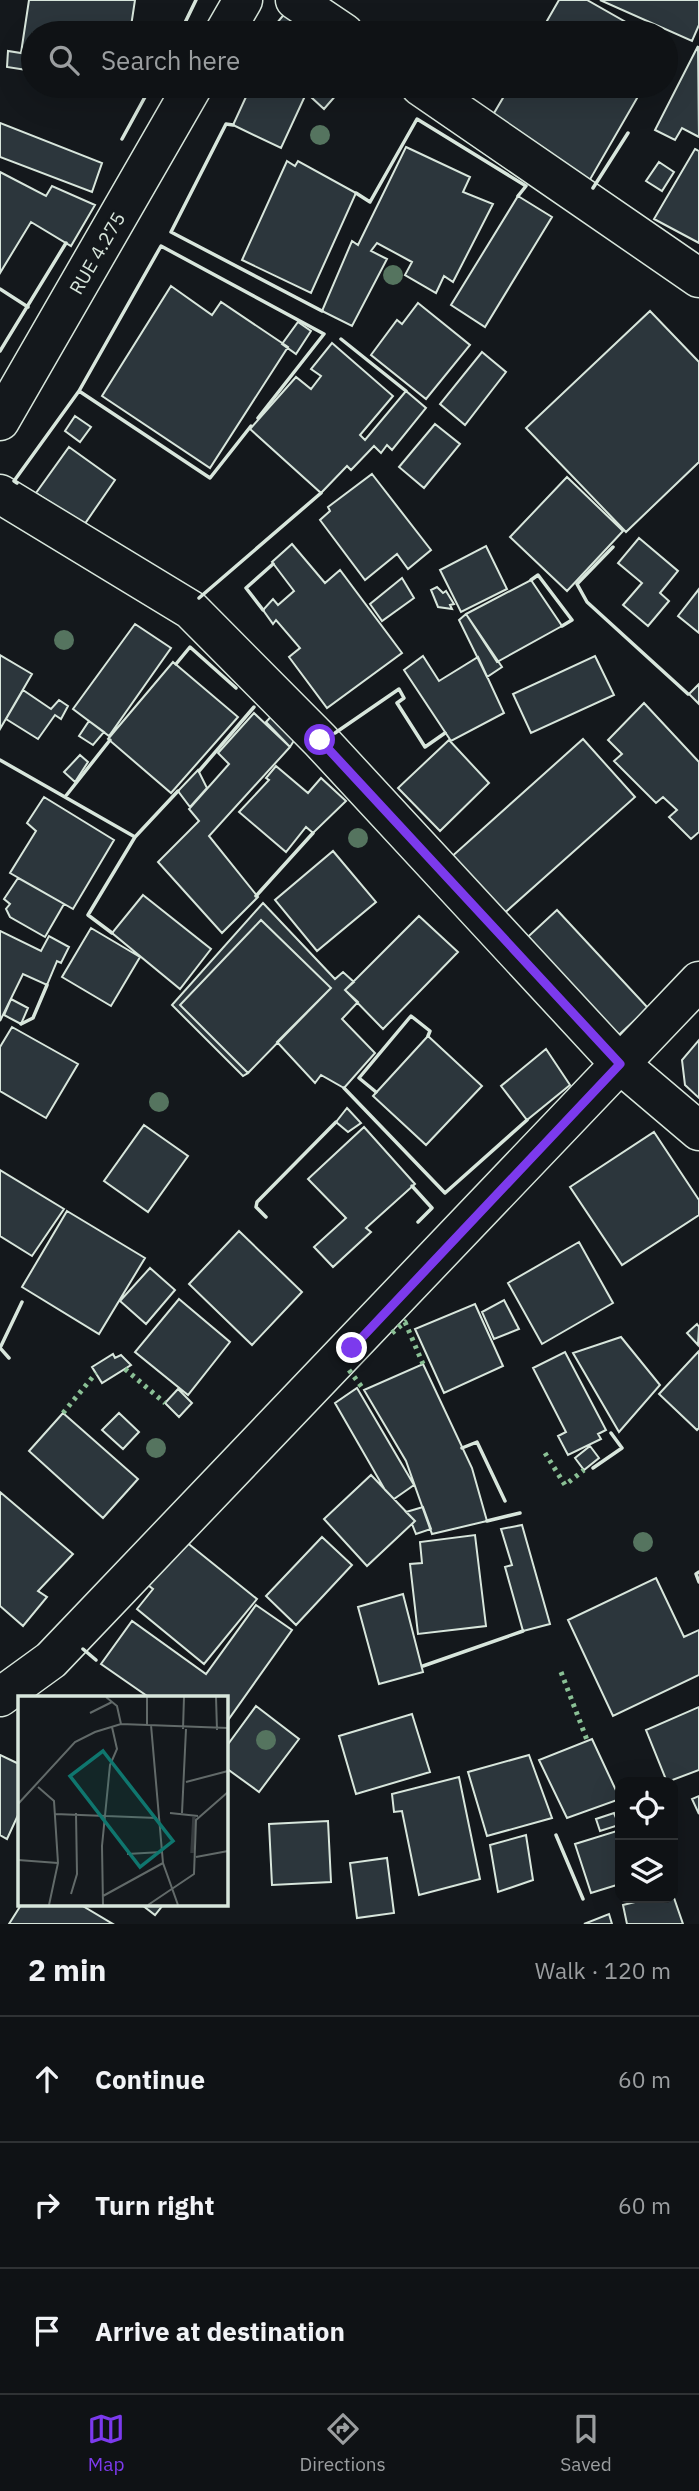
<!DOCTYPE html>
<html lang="en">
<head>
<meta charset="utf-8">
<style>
  :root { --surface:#0f1215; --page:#1d2022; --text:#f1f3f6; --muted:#9b9ea0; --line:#2f3234; --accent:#7c3aed }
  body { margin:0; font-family:"IBM Plex Sans",sans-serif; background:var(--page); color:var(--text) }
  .controls { position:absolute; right:21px; bottom:21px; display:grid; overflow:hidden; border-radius:14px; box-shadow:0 7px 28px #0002 }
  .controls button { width:63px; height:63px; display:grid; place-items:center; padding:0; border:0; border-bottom:2px solid var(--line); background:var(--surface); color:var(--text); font:35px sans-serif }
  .stop { position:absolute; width:21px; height:21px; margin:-16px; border:5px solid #7c3aed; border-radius:50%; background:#fff }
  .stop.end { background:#7c3aed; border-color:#fff; box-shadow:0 2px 7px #0008 }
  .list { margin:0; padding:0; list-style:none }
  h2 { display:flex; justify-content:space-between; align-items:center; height:91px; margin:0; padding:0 28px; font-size:30px }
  h2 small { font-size:23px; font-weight:400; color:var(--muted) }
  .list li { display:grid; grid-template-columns:46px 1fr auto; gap:21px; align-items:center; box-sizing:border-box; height:126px; padding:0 28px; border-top:2px solid var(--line) }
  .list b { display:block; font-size:26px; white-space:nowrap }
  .list em { font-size:23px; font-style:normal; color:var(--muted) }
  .icon { flex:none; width:38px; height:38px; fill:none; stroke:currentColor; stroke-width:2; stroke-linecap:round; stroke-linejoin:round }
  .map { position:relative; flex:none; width:699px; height:1924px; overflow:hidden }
  .search { position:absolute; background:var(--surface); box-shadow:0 7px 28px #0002; left:21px; right:21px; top:21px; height:77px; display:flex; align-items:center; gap:18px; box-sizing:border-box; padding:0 24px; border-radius:38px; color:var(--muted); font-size:26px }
  .sheet { height:469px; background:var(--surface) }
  nav { display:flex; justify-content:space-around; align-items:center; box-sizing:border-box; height:98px; border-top:2px solid var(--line); background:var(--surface); font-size:19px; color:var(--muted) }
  nav a { display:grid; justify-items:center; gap:4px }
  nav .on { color:var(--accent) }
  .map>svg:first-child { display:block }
  .building { fill:#2c363c; stroke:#d8e6dc; stroke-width:2 }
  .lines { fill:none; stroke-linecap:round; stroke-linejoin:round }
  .street-casing { stroke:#d8e6dc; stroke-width:41 }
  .street { stroke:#14181c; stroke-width:38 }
  .hedge { stroke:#8ac095; stroke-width:5; stroke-dasharray:3.5 5; stroke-linecap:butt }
  .wall { stroke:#d8e6dc; stroke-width:3.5 }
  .tree { fill:#55745f }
  .route { stroke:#7c3aed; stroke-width:9 }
  .labels { text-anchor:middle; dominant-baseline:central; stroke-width:5; stroke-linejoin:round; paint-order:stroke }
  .street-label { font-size:19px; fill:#d8e6dc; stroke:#14181c }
  .inset-river { fill:none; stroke:#363b3e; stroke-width:3.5 }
  .inset-road { fill:none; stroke:#626a69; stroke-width:2 }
  .view { fill:#0f766e; fill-opacity:0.15; stroke:#0f766e; stroke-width:3.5 }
  .inset-edge { fill:none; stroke:#d8e6dc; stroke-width:3.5 }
</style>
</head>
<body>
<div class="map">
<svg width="699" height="1924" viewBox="0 0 699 1924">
  <rect width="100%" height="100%" fill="#14181c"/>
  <path class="building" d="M 29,0 L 135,0 L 130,33 L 33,33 L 33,71 L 7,67 L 8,51 L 21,53 Z
    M 559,0 L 587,0 L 645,33 L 540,33 Z
    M 600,0 L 699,0 L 699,25 L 692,41 Z
    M 286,12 L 302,30 L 299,33 L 275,33 L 271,30 Z
    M 698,46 L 699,137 L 682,128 L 675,140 L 655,130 Z
    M 251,86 L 281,86 L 305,96 L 281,148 L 233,125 Z
    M 299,86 L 344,86 L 324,109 Z
    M 510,86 L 644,86 L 588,183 L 487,125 Z
    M 0,123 L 102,163 L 92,192 L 0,157 Z
    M 406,147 L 470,177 L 463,192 L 493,204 L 453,282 L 444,276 L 436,293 L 405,275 L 412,262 L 377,243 L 371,251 L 387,259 L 352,326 L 322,311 L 352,241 L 358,245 Z
    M 695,149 L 699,151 L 699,243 L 654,219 Z
    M 287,161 L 295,166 L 298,161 L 356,193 L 311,293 L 242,260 Z
    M 659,162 L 674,172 L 662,191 L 646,181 Z
    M 0,172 L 46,196 L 52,186 L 95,205 L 71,246 L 31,222 L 0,273 Z
    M 518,196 L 552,217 L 485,327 L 451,305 Z
    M 171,286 L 212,315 L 221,302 L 288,347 L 210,468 L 102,396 Z
    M 418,303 L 470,345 L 426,399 L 371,355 L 397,320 L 402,324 Z
    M 650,311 L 699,362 L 699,462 L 626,532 L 526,428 Z
    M 298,322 L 311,331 L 296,354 L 282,344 Z
    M 332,343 L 393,396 L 360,435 L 365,440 L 406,391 L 426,408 L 392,450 L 387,445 L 381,453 L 374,446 L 351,470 L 347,466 L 321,493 L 250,429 L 296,377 L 311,389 L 321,376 L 311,369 Z
    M 482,352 L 506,372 L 465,425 L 440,404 Z
    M 75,416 L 91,427 L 80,442 L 65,431 Z
    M 435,424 L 460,444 L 424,488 L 399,467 Z
    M 69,447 L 115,480 L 84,525 L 36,493 Z
    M 372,474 L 431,550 L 408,569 L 397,554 L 365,580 L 320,520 L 330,511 L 328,507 Z
    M 567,477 L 623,531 L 567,591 L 510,537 Z
    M 639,538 L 678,571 L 660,593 L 669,601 L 648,626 L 623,605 L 642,583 L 618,563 Z
    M 292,544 L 325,583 L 340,570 L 402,653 L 327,708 L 289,657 L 300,648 L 276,620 L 273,624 L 263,610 L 273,599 L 278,605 L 294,591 L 272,562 Z
    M 486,546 L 507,589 L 461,612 L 440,570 Z
    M 402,578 L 414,598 L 382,621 L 370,604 Z
    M 531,580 L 562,626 L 497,662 L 466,614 Z
    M 437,587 L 443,593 L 446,591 L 454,604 L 450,605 L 452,609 L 438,607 L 431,590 Z
    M 699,589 L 699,633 L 678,616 Z
    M 466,614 L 502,667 L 487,677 L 459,620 Z
    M 135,624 L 171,648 L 109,736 L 73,709 Z
    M 0,655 L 32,674 L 0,729 Z
    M 423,656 L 439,681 L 478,657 L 504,713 L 451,741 L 404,670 Z
    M 595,656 L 614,695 L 531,733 L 513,694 Z
    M 173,662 L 238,717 L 171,793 L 108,739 Z
    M 699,684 L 699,704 L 689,694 Z
    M 23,690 L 51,709 L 59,700 L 68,706 L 61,719 L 55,715 L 38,739 L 6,719 Z
    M 644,703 L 699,762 L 699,832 L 691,839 L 669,817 L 677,810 L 663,797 L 656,803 L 614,761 L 622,754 L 608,740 Z
    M 276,711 L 295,739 L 290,747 L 266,722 Z
    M 254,713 L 290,747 L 209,836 L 258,897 L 222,933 L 158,862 L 199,821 L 189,809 L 229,764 L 218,753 Z
    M 89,721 L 104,732 L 93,745 L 79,736 Z
    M 583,739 L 635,797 L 500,917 L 449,859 Z
    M 449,740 L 489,783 L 440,831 L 398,788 Z
    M 80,755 L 88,762 L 75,782 L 64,772 Z
    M 276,766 L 308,793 L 321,778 L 346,801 L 313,833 L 306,827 L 286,852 L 239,812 L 269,780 L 266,778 Z
    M 198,770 L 207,788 L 190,807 L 178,791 Z
    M 44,797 L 114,840 L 73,909 L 10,873 L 36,831 L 27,823 Z
    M 333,851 L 376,902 L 317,951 L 275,900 Z
    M 18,878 L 64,904 L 45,937 L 10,917 L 6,909 L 10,904 L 4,899 Z
    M 143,895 L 211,949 L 180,989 L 112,933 Z
    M 263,903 L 335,979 L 343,972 L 354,982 L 345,990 L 358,1002 L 342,1019 L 375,1053 L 344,1088 L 321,1075 L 315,1083 L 277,1042 L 331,988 L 261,920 L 180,1005 L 248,1073 L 243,1076 L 172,1005 Z
    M 557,910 L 648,1008 L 609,1044 L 518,946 Z
    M 419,916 L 458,952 L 383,1029 L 345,990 Z
    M 261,920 L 331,988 L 248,1073 L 180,1005 Z
    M 91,928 L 140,957 L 111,1006 L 62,977 Z
    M 0,931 L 41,951 L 49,936 L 69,947 L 61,963 L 57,961 L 47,985 L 23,974 L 0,1021 Z
    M 11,999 L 28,1008 L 21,1024 L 4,1015 Z
    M 12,1027 L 78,1064 L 46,1118 L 0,1091 L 0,1047 Z
    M 428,1036 L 482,1086 L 426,1145 L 373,1096 Z
    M 699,1040 L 699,1098 L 685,1085 L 682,1060 Z
    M 546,1049 L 570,1085 L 527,1120 L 501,1086 Z
    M 347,1108 L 361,1123 L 348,1132 L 336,1122 Z
    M 144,1125 L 188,1156 L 148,1212 L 104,1181 Z
    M 364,1127 L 415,1184 L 366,1228 L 371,1232 L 333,1267 L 314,1247 L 346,1218 L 308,1179 Z
    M 654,1132 L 699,1200 L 699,1215 L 622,1265 L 570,1187 Z
    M 0,1170 L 64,1209 L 32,1256 L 0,1236 Z
    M 67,1211 L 145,1258 L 99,1334 L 22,1287 Z
    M 239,1231 L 302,1292 L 252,1345 L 189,1284 Z
    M 579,1242 L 613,1303 L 542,1344 L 508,1283 Z
    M 150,1268 L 175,1290 L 146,1324 L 120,1301 Z
    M 179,1299 L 230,1342 L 188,1395 L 135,1352 Z
    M 504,1300 L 519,1329 L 494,1339 L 482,1312 Z
    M 475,1304 L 503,1366 L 444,1393 L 415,1329 Z
    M 697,1324 L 699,1327 L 698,1345 L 687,1333 Z
    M 621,1337 L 660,1385 L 619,1432 L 573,1353 Z
    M 699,1351 L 699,1428 L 697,1430 L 659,1394 Z
    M 565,1352 L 606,1430 L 598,1434 L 601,1439 L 568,1455 L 558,1436 L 566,1432 L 533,1368 Z
    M 113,1354 L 115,1358 L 121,1355 L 131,1365 L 102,1383 L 92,1367 Z
    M 423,1364 L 472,1468 L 487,1521 L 432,1534 L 406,1461 L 364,1390 Z
    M 357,1388 L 414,1485 L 394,1499 L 385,1490 L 335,1403 Z
    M 178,1389 L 192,1403 L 179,1417 L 165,1403 Z
    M 63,1413 L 138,1479 L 103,1518 L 29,1451 Z
    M 119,1413 L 139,1432 L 123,1449 L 102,1430 Z
    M 590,1446 L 599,1458 L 584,1470 L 575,1458 Z
    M 371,1475 L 415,1521 L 367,1566 L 324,1519 Z
    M 0,1492 L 73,1554 L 38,1591 L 47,1597 L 23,1626 L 0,1606 Z
    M 423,1507 L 431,1529 L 416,1534 L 412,1524 L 415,1521 L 406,1512 Z
    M 522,1525 L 550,1624 L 523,1631 L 505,1567 L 512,1565 L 501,1529 Z
    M 475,1535 L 486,1626 L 418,1634 L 410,1564 L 422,1563 L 420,1542 Z
    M 180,1537 L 257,1599 L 204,1664 L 137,1609 L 153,1589 L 144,1582 Z
    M 322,1537 L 352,1565 L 296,1625 L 266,1596 Z
    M 656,1578 L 684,1637 L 699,1630 L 699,1675 L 613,1716 L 568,1620 Z
    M 403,1594 L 423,1672 L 379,1684 L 358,1607 Z
    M 256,1605 L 292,1630 L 226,1723 L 226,1698 L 150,1698 L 101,1664 L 132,1621 L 206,1674 Z
    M 256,1706 L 299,1739 L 259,1792 L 226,1768 L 226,1747 Z
    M 699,1707 L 699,1770 L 667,1782 L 646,1730 Z
    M 412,1714 L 430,1772 L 356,1794 L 339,1736 Z
    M 592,1739 L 620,1799 L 567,1818 L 539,1760 Z
    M 0,1755 L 19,1764 L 19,1813 L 7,1839 L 0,1835 Z
    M 529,1755 L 552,1818 L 487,1836 L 468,1772 Z
    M 459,1777 L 480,1879 L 419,1895 L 402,1811 L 394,1812 L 392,1794 Z
    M 699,1796 L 699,1814 L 692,1799 Z
    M 614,1813 L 619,1825 L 600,1831 L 596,1819 Z
    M 328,1821 L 331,1882 L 272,1885 L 269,1824 Z
    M 620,1830 L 620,1884 L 591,1893 L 575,1844 Z
    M 526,1835 L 533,1880 L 498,1892 L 490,1845 Z
    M 387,1858 L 394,1913 L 357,1918 L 350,1863 Z
    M 673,1895 L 683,1924 L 627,1924 L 623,1905 L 651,1898 L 673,1898 Z
    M 21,1905 L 81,1905 L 113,1924 L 9,1924 Z
    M 142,1905 L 163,1905 L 155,1915 Z
    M 609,1914 L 612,1924 L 584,1924 Z"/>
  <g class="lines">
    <defs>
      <path id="street" d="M 295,0 L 344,33
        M 224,33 L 243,0
        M 420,86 L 699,278
        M 0,421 L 193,86
        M 0,494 L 191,610 L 320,740 L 620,1064 L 699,1131
        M 0,1697 L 51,1660 L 699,981"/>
    </defs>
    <use href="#street" class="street-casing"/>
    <use href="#street" class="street"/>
    <path class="hedge" d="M 392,1333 L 405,1322 L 423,1364
      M 125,1369 L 165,1403
      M 349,1370 L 364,1390
      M 63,1413 L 96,1373
      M 545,1453 L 565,1485 L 584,1470
      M 561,1672 L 587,1740"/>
    <path class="wall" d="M 180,33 L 196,0
      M 233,125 L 226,124 L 171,232 L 322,311
      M 122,139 L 151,86
      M 593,188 L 628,133
      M 356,193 L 370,202 L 417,119 L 526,186 L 518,196
      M 0,289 L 28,307
      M 341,339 L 406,391
      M 0,351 L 66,243
      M 79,391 L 210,478 L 251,426
      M 17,483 L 14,481 L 79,391 L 161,246 L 324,334 L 258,418
      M 613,547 L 577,584 L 587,602 L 688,694
      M 531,580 L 538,575 L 572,620 L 562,626
      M 199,598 L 321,493
      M 263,610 L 246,588 L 273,564
      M 176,664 L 190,647 L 236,688
      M 335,733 L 399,689 L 404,698 L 397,703 L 425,747 L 445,733
      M 0,760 L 135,837
      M 199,771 L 254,707
      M 65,797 L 110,740
      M 256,896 L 313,833
      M 112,933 L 88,915 L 135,837 L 178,791
      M 21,1024 L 33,1018 L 47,985
      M 344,1088 L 445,1193 L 527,1120
      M 376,1092 L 359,1078 L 411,1016 L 430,1031 L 428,1036
      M 412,1186 L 432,1208 L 418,1222
      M 266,1217 L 256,1207 L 257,1202 L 336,1122
      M 9,1358 L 0,1348 L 22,1302
      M 462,1448 L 477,1442 L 505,1501
      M 593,1468 L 622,1448 L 611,1433
      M 487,1521 L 520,1513
      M 699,1572 L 696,1574 L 699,1582
      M 83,1649 L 96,1660
      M 423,1666 L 523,1631
      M 556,1835 L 583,1899"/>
  </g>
  <g class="tree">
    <circle cx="320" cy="135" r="10"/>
    <circle cx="393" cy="275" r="10"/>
    <circle cx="64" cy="640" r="10"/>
    <circle cx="358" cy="838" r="10"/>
    <circle cx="159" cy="1102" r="10"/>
    <circle cx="156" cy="1448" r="10"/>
    <circle cx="643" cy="1542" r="10"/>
    <circle cx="266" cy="1740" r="10"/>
  </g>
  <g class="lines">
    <path class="route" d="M 320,740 L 620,1064 L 352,1348"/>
  </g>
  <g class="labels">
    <g class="street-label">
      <text transform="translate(97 253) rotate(-60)">RUE 4.275</text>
    </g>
  </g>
  <g transform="translate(18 1696)">
    <rect width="210" height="210" fill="#14181c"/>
    <path class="inset-river" d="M 174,157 L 176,121"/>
    <path class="inset-road" d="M 88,1 L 99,10 L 103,28M 129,1 L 129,29M 198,1 L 199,34M 72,17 L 94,6M 133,29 L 145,167 L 160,209M 165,33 L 166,1M 168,86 L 210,75M 20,91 L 36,105 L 40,167 L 31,209M 0,108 L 57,46 L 77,36 L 103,28 L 210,32M 152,117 L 180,120M 164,117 L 168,33M 37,118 L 139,122M 109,158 L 144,156M 178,161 L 210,155M 0,164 L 40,167M 53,198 L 59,178 L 58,117M 85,200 L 145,167M 85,209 L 84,150 L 92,69 L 99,53 L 94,31M 130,209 L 176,178 L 178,124 L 210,96"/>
    <path class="view" d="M 85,55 L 155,145 L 122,171 L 52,80 Z"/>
    <rect width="210" height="210" class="inset-edge"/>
  </g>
</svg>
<div class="controls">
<button><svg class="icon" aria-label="locate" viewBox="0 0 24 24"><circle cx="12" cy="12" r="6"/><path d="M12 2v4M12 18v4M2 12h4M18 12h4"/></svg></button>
<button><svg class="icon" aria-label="layers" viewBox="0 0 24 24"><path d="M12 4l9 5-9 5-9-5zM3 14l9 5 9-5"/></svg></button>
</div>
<div class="stop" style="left:320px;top:740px"></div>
<div class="stop end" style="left:352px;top:1348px"></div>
<div class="search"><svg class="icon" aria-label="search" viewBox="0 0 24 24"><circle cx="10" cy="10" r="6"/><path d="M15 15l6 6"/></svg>Search here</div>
</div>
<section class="sheet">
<h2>2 min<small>Walk · 120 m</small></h2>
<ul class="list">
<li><svg class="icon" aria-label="ahead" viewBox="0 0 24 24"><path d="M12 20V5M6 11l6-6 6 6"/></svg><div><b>Continue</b></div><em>60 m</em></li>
<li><svg class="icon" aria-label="right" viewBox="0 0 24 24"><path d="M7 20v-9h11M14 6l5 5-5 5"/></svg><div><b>Turn right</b></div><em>60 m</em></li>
<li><svg class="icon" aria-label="arrive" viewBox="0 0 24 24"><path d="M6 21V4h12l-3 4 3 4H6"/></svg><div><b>Arrive at destination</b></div></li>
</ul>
</section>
<nav>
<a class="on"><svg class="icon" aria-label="map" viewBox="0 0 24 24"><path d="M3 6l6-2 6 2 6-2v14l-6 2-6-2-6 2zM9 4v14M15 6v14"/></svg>Map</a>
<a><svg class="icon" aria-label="directions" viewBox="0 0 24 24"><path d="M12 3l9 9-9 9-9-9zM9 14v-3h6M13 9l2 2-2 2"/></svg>Directions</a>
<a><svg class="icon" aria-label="saved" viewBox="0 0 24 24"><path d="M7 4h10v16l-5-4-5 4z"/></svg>Saved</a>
</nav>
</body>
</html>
